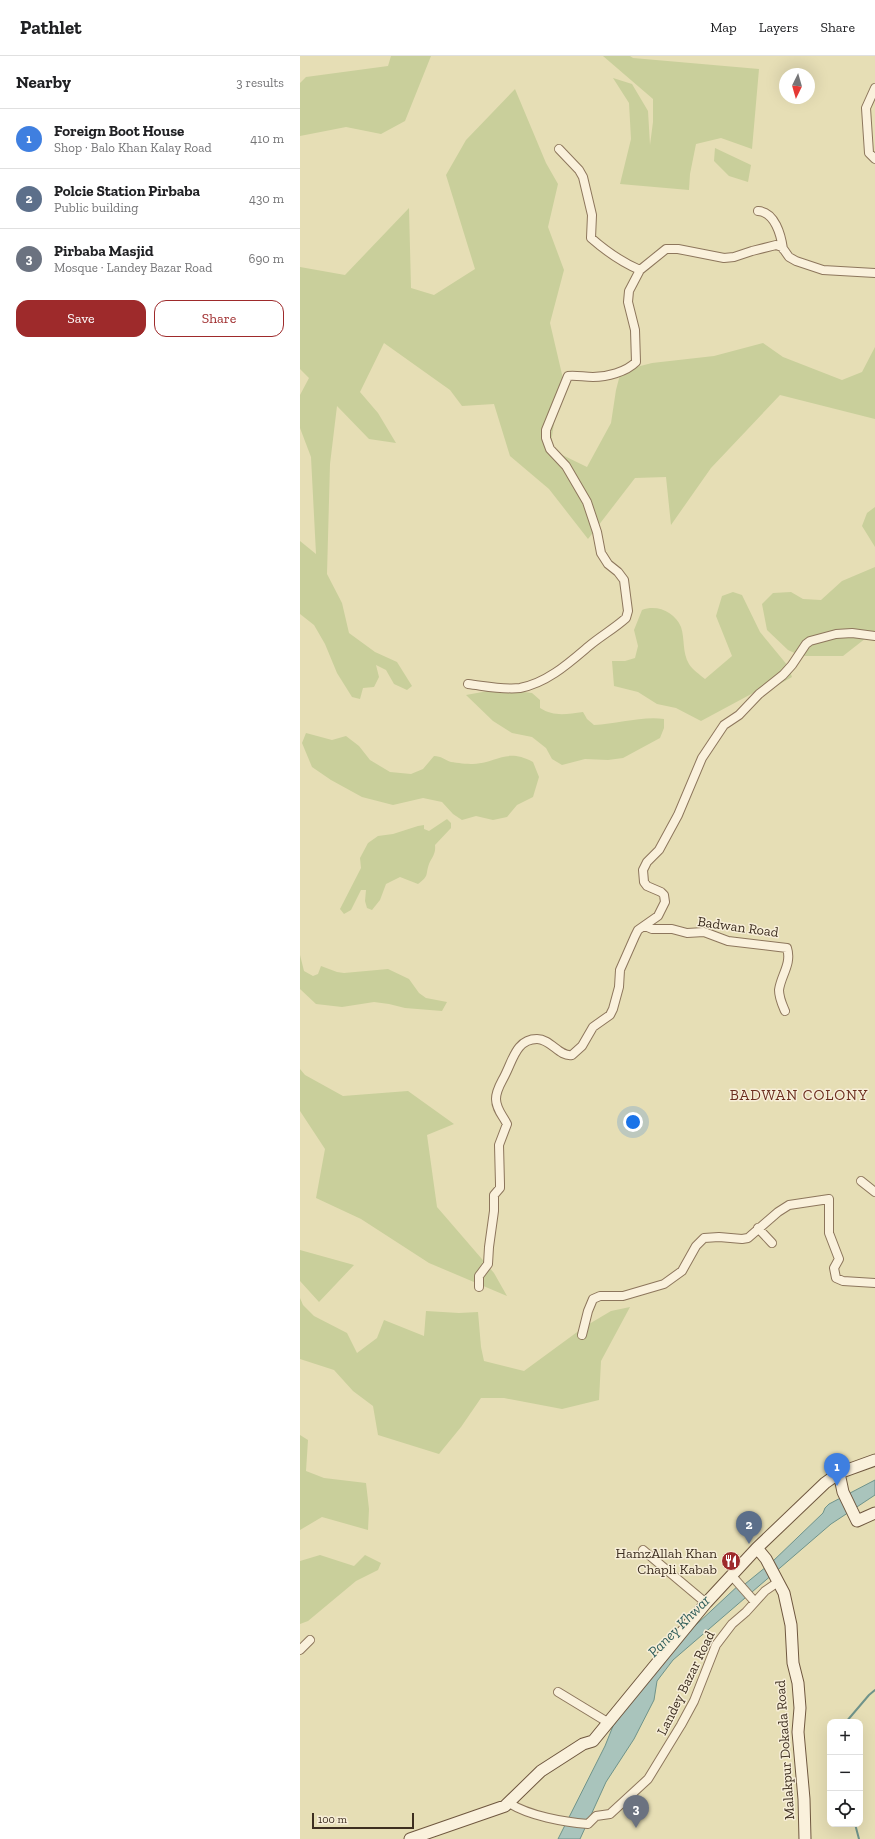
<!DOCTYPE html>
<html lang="en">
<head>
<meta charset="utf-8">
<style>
  :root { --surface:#fff; --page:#f6f6f6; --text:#202124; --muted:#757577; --line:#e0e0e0; --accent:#9e2a2b }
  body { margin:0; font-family:"Zilla Slab",serif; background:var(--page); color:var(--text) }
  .controls { position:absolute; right:12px; bottom:12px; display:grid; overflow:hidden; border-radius:8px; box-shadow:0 4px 16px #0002 }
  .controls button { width:36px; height:36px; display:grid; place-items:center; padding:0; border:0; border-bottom:1px solid var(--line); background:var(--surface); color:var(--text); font:20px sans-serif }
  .compass { position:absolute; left:479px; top:12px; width:36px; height:36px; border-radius:50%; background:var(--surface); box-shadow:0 4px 16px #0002; rotate:185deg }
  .scale { position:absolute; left:12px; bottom:10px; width:102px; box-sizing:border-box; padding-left:4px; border:2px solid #3d2e20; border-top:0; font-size:11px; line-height:14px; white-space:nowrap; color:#3d2e20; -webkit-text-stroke:3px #f7eed8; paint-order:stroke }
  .you { position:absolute; left:333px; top:1066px; width:14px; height:14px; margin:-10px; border:3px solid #fff; border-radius:50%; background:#1a73e8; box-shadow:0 0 0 6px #1a73e833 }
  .badge { display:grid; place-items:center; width:26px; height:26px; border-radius:50%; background:var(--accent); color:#fff; font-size:13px; font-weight:700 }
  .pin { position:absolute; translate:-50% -33px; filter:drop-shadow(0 1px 2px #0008) }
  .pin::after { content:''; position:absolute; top:21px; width:14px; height:12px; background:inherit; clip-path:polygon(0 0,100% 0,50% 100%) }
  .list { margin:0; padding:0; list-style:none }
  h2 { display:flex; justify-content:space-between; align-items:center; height:52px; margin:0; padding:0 16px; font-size:17px }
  h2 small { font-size:13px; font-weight:400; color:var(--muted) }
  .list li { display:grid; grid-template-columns:26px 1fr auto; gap:12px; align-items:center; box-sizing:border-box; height:60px; padding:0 16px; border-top:1px solid var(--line) }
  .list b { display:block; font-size:15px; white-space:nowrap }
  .list p { margin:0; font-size:13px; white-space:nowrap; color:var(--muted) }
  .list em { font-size:13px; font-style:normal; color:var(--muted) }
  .actions { display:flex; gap:8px; padding:12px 16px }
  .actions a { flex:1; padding:9px 0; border:1px solid var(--accent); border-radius:12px; text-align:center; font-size:14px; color:var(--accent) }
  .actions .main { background:var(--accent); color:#fff }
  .icon { flex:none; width:22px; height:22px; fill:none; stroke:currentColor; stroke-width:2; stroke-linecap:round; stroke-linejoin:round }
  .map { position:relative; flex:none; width:575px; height:1783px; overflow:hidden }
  header { display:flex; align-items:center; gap:24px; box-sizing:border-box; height:56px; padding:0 20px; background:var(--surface); border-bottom:1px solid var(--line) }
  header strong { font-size:19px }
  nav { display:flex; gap:22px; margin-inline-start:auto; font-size:14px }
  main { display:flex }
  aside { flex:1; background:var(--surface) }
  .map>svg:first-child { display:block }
  .farmland { fill:#e6deb5; fill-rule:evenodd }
  .green { fill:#c9cf9b }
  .water { fill:#a9c4bc; stroke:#6f938a }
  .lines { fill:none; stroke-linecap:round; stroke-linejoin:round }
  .stream { stroke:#6f938a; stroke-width:2 }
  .street-casing { stroke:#8d765c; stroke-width:10 }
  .secondary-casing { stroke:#6f573f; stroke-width:13 }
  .street { stroke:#faf1dc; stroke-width:8 }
  .secondary { stroke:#faf1dc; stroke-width:11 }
  .labels { text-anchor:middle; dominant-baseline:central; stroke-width:3; stroke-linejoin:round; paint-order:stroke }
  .street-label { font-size:14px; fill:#3d2e20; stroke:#f7eed8 }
  .poi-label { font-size:14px; fill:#3d2e20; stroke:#f7eed8; text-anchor:end }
  .neighbourhood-label { font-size:15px; letter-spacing:1px; fill:#6b2e1e; stroke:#f7eed8 }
  .water-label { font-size:15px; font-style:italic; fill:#2f5d5a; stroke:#f7eed8 }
</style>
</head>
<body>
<header>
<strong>Pathlet</strong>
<nav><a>Map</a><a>Layers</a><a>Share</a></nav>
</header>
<main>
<aside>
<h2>Nearby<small>3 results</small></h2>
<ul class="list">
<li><span class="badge" style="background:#3f7fe0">1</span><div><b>Foreign Boot House</b><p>Shop · Balo Khan Kalay Road</p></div><em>410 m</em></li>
<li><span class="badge" style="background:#5c6f8a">2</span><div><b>Polcie Station Pirbaba</b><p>Public building</p></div><em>430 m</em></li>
<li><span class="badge" style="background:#6b7280">3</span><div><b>Pirbaba Masjid</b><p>Mosque · Landey Bazar Road</p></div><em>690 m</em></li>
</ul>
<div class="actions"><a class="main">Save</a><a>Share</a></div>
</aside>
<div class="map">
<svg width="575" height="1783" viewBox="0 0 575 1783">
  <rect width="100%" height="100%" fill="#f0e4c8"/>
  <path class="farmland" d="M 0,0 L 575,0 L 575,1783 L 0,1783 ZM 485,18 L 509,18 L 509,42 L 485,42 ZM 530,1666 L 560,1666 L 560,1768 L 530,1768 Z"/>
  <path class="green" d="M 91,0 L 131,0 L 105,65 L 81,78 L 46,71 L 0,80 L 0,27 L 6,21 L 88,10 Z
    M 303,0 L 330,0 L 333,2 L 459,13 L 452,93 L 421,82 L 396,88 L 390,118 L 389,134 L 320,128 L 331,83 L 329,47 L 313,22 L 332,28 L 348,55 L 350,89 L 353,66 L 353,43 Z
    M 215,33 L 246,107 L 258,128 L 248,171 L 264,214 L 250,267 L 264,327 L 257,348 L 250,393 L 287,411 L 311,367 L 316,334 L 321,315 L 352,307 L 414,300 L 463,287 L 483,301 L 542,324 L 562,316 L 575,291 L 575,363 L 480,339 L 411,412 L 371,469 L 366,421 L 335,422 L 288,483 L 249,433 L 210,400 L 194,348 L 162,350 L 150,334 L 84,287 L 60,336 L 78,357 L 96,387 L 69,383 L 37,350 L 30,408 L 27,518 L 42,547 L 49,577 L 75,596 L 97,606 L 112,630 L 107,634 L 94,628 L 86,614 L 76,609 L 79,621 L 74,631 L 63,632 L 60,643 L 52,641 L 37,617 L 25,588 L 14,569 L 0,558 L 0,485 L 16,498 L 11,401 L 0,372 L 0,339 L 9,322 L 0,313 L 0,211 L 45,219 L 109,152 L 111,232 L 134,239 L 175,213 L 146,119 L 166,84 Z
    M 415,92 L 451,109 L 448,126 L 429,120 L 414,105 Z
    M 575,451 L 575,491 L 562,470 L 567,457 Z
    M 575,511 L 575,575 L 543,600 L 501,600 L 488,594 L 467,574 L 462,548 L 473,537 L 491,536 L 503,543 L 521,544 L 542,525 Z
    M 433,536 L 442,539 L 460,576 L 488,610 L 492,621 L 476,630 L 455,636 L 401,665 L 376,652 L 357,648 L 338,636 L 314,630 L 312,605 L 325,605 L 335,602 L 338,590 L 334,574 L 342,554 C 357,548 375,556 381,571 C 385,583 382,596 389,608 C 392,613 400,619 405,623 L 432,600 L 416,560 L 422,540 Z
    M 199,633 L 232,637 L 240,644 L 240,652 C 254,661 267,658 283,656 L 287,663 L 294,669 C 317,668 342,660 364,663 L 364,672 L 360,682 L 323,702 L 308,704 L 285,703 L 262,709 L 252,703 L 246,692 L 232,681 L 212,677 L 193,665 L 166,639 Z
    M 6,677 L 32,684 L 46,680 L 59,690 L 70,704 L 90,716 L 111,718 L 123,713 L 134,700 C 141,700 145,704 151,706 C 157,707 167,708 173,708 C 199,706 206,692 233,706 L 239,721 L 233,741 L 217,749 L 207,761 L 193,764 L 176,760 L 162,764 L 153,758 L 142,746 L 123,742 L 93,749 L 62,741 L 31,724 L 12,711 L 2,687 Z
    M 147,763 L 151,767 L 151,772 L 135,789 C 136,798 132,801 129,808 C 125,819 130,819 118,828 L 100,821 L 86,828 L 80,844 L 72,854 L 67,852 L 65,845 L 66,834 L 61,834 L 51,854 L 44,858 L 40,853 L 61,812 L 60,802 L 68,787 L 78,780 L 93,778 L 118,770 L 124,769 L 124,773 L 129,775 Z
    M 0,899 L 4,915 L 13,920 L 18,918 L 21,910 L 37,916 L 44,917 L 88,913 L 109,923 L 119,937 L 126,942 L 147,946 L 142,955 L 105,952 L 89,948 L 74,946 L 42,951 L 16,948 L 0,933 Z
    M 0,1013 L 5,1019 L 43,1040 L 108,1035 L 154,1068 L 127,1079 L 137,1151 L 194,1217 L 207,1240 L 129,1207 L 61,1163 L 16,1142 L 25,1093 L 0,1055 Z
    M 0,1194 L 54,1209 L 19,1246 L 0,1225 Z
    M 0,1242 L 3,1249 L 14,1260 L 47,1277 L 57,1297 L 77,1282 L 84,1264 L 124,1280 L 126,1255 L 159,1257 L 178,1256 L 181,1291 L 184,1305 L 224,1315 L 284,1271 L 311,1255 L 330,1251 L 301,1305 L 299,1344 L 262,1353 L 204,1342 L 181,1342 L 161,1371 L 139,1398 L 78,1379 L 73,1350 L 53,1335 L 34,1314 L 0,1303 Z
    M 0,1379 L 8,1384 L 6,1415 L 24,1422 L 66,1427 L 69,1453 L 68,1474 L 22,1461 L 0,1474 Z
    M 20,1499 L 54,1510 L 65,1499 L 81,1507 L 78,1514 L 56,1525 L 8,1565 L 0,1568 L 0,1505 Z"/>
  <path class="water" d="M 575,1424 L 575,1439 L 531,1468 L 373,1604 L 357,1625 L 354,1644 L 334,1683 L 306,1726 L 280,1783 L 258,1783 L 305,1690 L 313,1670 L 369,1594 L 441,1527 L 445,1528 L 472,1506 L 523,1457 L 525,1452 L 529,1448 Z"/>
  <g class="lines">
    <path class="stream" d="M 546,1666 L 569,1639 L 575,1634
      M 555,1768 L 559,1783"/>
    <defs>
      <path id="street" d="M 575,32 L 566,52 L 569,97 L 575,103
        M 259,93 L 279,114 L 283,121 L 292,159 L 291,182 C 307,196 321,206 340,214
        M 458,155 C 475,156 481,179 483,193
        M 168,628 C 185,630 203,634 220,632 C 247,627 269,607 289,590 C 301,580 315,572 326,562 L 328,555 L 324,524 L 318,516 L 308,508 L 301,497 L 297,476 L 287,446 L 266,410 L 250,393 L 246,382 L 246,374 L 268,320 C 276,319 284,321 293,321 C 307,321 326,316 336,306 L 335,274 L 328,246 L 329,235 L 340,214 L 366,193 L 378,193 L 424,202 L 434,201 L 452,195 L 476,189 L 482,191 L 489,201 L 496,205 L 523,214 L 575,217
        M 345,870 L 352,873 L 372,873 L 387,877 L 404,876 L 428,885 L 487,892 C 492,908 481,919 479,934 C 479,942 482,948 485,955
        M 561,1125 L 575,1136
        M 458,1172 L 472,1187
        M 179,1231 L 179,1220 L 188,1208 L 189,1191 L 194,1155 L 194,1139 L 200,1132 L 200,1128 L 199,1089 L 207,1068 C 203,1060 196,1053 196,1043 C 196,1033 202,1026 206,1017 C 213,1003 217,983 237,983 C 251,983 259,1001 272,999 L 282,990 L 293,971 L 310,959 L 313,953 L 319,931 L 320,914 L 335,880 L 338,874 L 358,860 L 365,846 L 364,839 L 361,836 L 347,830 L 344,826 L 343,814 L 347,806 L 359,794 L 378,759 L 402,702 L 424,669 L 439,659 L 459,638 L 483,619 L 492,609 L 506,588 L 510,585 L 536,578 L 552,577 L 575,580
        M 282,1279 L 288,1255 L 293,1243 L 300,1240 L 323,1240 L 364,1228 L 382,1215 L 396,1190 L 404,1182 L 419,1181 L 442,1183 L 448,1182 L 478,1156 L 489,1149 L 529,1143 L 529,1177 L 539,1203 L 534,1212 L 536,1222 L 543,1225 L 575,1227
        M 343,1494 L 406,1547
        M 432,1520 L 455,1546
        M 0,1594 L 10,1584
        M 258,1636 L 309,1667
        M 209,1747 C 229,1760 264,1766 288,1768 L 296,1760 L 310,1758 L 348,1723 L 381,1669 L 394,1645 L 416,1589 L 432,1568 L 446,1556 L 465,1535 L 478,1526"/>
      <path id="secondary" d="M 539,1417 L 543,1436 L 557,1465 L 575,1457
        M 457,1492 L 466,1503 L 484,1537 L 491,1569 L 493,1607 L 498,1627 L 500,1652 L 498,1676 L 504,1743 L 505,1783
        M 110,1783 L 205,1750 L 241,1715 L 283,1688 L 293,1685 L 406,1547 L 457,1492 L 525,1427 L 539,1417 L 575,1404"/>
    </defs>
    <use href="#street" class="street-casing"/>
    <use href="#secondary" class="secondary-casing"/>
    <use href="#street" class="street"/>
    <use href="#secondary" class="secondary"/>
  </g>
  <defs>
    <symbol id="restaurant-disc" viewBox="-11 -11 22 22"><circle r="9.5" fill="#9e2a2b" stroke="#f7eed8"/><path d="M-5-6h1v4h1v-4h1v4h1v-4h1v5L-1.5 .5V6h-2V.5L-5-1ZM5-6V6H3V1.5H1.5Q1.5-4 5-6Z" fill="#fff"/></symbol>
  </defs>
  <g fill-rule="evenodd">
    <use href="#restaurant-disc" x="420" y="1494" width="22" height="22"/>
  </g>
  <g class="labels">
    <g class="street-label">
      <text transform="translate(438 871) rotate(8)">Badwan Road</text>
      <text transform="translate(386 1627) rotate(-64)">Landey Bazar Road</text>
      <text transform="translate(485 1694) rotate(-94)">Malakpur Dokada Road</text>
    </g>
    <g class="poi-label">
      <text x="417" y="1497">HamzAllah Khan<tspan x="417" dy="16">Chapli Kabab</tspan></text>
    </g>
    <g class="neighbourhood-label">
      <text x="499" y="1039">BADWAN COLONY</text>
    </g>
    <g class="water-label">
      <text transform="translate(379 1570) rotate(-45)">Paney Khwar</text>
    </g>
  </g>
</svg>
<div class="controls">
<button>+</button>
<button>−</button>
<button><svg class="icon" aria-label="locate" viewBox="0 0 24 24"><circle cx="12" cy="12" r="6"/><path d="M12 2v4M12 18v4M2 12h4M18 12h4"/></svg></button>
</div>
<svg class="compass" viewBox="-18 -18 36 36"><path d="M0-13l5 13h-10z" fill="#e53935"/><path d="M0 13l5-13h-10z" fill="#757577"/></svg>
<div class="scale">100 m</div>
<div class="you"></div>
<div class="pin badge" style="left:537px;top:1430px;background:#3f7fe0">1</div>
<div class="pin badge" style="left:449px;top:1488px;background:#5c6f8a">2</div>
<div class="pin badge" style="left:336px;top:1772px;background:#6b7280">3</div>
</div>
</main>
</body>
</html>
